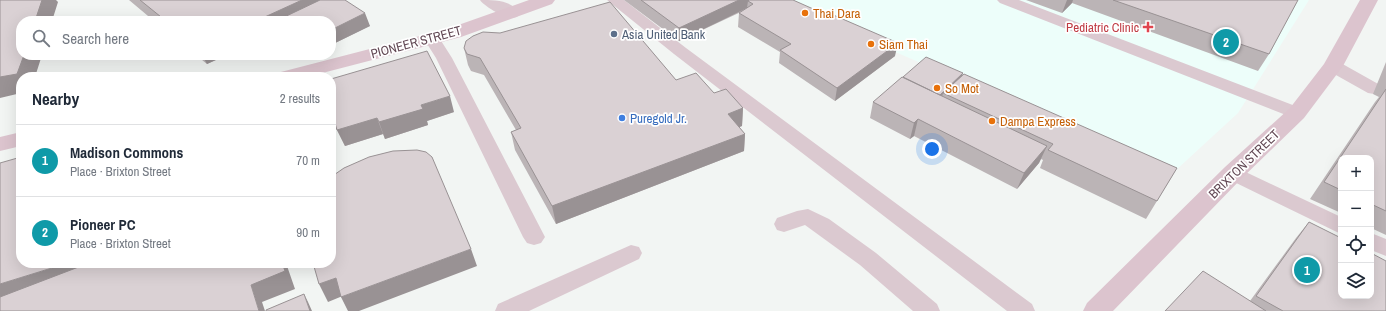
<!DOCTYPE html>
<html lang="en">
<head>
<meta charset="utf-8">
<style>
  :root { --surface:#fff; --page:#f2f2f3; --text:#1f2937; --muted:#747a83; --line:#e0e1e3; --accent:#f40d5e }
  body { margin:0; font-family:"Archivo Narrow",sans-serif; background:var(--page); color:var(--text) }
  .controls { position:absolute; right:12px; bottom:12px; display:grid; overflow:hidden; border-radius:8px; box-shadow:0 4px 16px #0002 }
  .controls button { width:36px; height:36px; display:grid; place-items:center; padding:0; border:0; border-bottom:1px solid var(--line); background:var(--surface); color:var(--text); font:20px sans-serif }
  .you { position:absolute; left:932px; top:149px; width:14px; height:14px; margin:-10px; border:3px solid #fff; border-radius:50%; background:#1a73e8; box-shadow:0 0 0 6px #1a73e833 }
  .badge { display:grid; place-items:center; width:26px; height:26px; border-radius:50%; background:var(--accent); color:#fff; font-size:13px; font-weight:700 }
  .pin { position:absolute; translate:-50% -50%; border:2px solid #fff; box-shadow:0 1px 4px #0006 }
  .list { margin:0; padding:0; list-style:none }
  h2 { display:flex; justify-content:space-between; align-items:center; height:52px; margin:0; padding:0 16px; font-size:17px }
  h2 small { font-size:13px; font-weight:400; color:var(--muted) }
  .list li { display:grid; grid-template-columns:26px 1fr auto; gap:12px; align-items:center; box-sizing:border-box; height:72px; padding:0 16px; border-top:1px solid var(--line) }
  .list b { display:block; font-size:15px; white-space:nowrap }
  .list p { margin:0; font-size:13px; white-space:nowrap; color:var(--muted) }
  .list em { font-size:13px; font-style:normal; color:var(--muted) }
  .icon { flex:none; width:22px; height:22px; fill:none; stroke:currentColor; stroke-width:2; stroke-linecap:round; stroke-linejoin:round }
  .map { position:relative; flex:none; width:1386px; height:311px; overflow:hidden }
  .search { position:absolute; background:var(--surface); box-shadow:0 4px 16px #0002; left:16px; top:16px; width:320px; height:44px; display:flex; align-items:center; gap:10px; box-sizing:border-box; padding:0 14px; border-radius:16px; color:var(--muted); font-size:15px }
  .panel { position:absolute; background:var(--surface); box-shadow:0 4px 16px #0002; left:16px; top:72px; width:320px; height:196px; border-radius:16px }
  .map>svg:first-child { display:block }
  .commercial { fill:#edfefa }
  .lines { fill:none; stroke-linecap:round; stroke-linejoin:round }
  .lane { fill:#dbc9d0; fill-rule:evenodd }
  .street { fill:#dbc9d0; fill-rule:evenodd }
  .secondary { fill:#dcc4ce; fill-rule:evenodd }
  .wall { fill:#bbb4b6 }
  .shaded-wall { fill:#999294 }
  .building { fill:#dad1d4; stroke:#999294 }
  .food-dot { fill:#e8710a; stroke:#fff; stroke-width:1.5 }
  .health-dot { fill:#e0444e; stroke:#fff; stroke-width:1.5 }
  .service-dot { fill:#5c6f8a; stroke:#fff; stroke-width:1.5 }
  .shop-dot { fill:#3f7fe0; stroke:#fff; stroke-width:1.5 }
  .labels { text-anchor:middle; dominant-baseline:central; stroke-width:3.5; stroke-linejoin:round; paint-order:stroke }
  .food-label { font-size:13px; fill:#c56008; stroke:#fff; text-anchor:start }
  .health-label { font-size:13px; fill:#be3a42; stroke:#fff; text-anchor:end }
  .service-label { font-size:13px; fill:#4e5e75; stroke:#fff; text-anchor:start }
  .street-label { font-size:13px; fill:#624854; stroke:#fff }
  .shop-label { font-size:13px; fill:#366cbe; stroke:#fff; text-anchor:start }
</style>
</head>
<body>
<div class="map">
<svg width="1386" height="311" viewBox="0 0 1386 311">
  <rect width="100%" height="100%" fill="#f2f5f3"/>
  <path class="commercial" d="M 773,0 L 1309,0 L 1238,113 L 1175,171 Z"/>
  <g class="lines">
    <path class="lane" d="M 607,0 L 624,0 L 686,48 L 1032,304 L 1035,311 L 1007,311 L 674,54 Z
      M 997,0 L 1019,0 L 1303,109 L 1306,113 L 1303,117 L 1297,119 L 1291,117 L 1000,3 Z
      M 432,34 L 438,36 L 452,58 L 545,237 L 541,243 L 534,245 L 527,243 L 523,237 L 436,58 L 424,39 L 426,36 Z
      M 1333,61 L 1339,62 L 1380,85 L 1383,89 L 1380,93 L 1374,94 L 1368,93 L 1327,70 L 1325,66 L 1327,62 Z
      M 1233,166 L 1341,217 L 1341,234 L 1226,178 L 1223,173 L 1226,168 Z
      M 808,209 L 829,219 L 876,253 L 937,304 L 940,311 L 913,311 L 860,265 L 805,225 L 784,232 L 777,230 L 774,224 L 777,218 L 797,211 Z
      M 1371,233 L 1386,239 L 1386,256 L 1371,250 Z
      M 631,245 L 639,247 L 642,253 L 639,259 L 529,311 L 495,311 L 498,304 Z"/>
    <path class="street" d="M 480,0 C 495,0 511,0 520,13 L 517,17 C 515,17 513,18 511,18 C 504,18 484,6 480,0 Z"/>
    <path class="secondary" d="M 529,0 L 555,0 L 552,4 L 461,37 L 307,77 L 274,77 L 277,73 L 447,29 Z
      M 1360,0 L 1378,0 L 1343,66 L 1304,118 L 1241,179 L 1113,311 L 1083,311 L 1087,303 L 1225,167 L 1290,108 L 1324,64 Z
      M 21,132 L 21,146 L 0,151 L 0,137 Z"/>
  </g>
  <path class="wall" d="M 129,0 L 345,0 L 370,26 L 331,45 L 331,21 L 154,21 Z
    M 624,0 L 793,0 L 895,56 L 835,101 L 779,63 L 780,52 L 738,27 L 739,13 L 743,11 L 679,41 Z
    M 1026,0 L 1298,0 L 1269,54 L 1258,71 L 1072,3 L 1062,13 Z
    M 464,48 L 676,80 L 714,93 L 743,108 L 742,126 L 739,127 L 745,134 L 744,151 L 556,224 L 515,150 L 511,132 L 516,130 L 484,75 L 471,71 L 468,65 Z
    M 196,55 L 227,55 L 207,64 Z
    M 1386,62 L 1386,235 L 1371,228 L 1371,158 L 1341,158 L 1341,213 L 1310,199 L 1375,102 L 1379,97 L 1373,94 Z
    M 962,75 L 1177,168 L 1146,219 L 1040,168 L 1043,160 L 1041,159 L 1039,163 L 1017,189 L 914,136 L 910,139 L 870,118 L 873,102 Z
    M 331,110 L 454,112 L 427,121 L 428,125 L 385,139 L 383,134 L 345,146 L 337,130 Z
    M 1309,222 L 1386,311 L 1165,311 L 1250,301 L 1296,238 Z"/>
  <path class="shaded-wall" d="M 0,0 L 56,0 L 58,2 L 52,21 L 35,21 Z
    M 302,0 L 345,0 L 278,20 L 279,21 L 256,21 Z
    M 739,0 L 759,0 L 753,4 L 748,1 L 747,8 L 679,41 L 679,28 Z
    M 1067,0 L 1073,0 L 1072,3 L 1062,13 Z
    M 365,13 L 370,26 L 331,45 L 331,30 Z
    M 898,43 L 895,56 L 835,101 L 837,88 Z
    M 24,55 L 42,55 L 35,77 L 21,77 L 21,93 L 0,98 L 0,77 Z
    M 202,55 L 227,55 L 207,64 Z
    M 963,73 L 959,87 L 943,93 L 940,105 L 940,95 Z
    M 450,96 L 454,112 L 427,121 L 428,125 L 385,139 L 379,122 L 421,105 Z
    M 743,108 L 742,126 L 727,132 L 728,114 Z
    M 377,118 L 383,134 L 345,146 L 337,130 Z
    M 918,119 L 914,136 L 910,139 L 914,123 Z
    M 745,134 L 744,151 L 556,224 L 552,206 Z
    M 1047,146 L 1039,163 L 1017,189 L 1024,173 Z
    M 471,249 L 477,266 L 359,311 L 348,311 L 341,297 Z
    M 68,263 L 122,263 L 0,302 L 0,284 Z
    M 282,263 L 286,263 L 295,289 L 262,302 L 265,311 L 259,311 L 251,285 Z
    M 336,278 L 345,295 L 328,302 L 319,284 Z
    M 304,294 L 308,302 L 312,311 L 310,311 Z"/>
  <path class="building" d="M 0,0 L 42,0 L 35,21 L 21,21 L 21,55 L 24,55 L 17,74 L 0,77 Z
    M 140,0 L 302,0 L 256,21 L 166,21 Z
    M 320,0 L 345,0 L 365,13 L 331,30 L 331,21 L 280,21 L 278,20 Z
    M 641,0 L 739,0 L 679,28 Z
    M 749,0 L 793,0 L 829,16 L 831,14 L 898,43 L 837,88 L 780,50 L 791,44 L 739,13 L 753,4 L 748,1 Z
    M 1113,0 L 1298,0 L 1269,54 Z
    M 610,2 L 676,80 L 696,73 L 714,93 L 726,89 L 743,108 L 728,114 L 745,134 L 552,206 L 511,132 L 521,128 L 480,58 L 467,54 L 464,48 L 466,41 L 473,36 L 483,32 L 500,33 Z
    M 427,51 L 450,96 L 421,105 L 423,109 L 379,122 L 377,118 L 337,130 L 331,110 L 331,79 Z
    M 926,57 L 963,73 L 940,95 L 903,77 Z
    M 964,74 L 1177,168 L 1157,201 L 1048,150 L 1053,144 L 943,93 Z
    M 902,77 L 1047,146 L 1024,173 L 918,119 L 914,123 L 873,102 Z
    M 1386,89 L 1386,211 L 1371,204 L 1371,158 L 1341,158 L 1341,190 L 1324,182 Z
    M 417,150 L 426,152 L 432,157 L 471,249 L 341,297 L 336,278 L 319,284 L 313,263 L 331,263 L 331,177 L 344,168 L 369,157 L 393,151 Z
    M 21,157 L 21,263 L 68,263 L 0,284 L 0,163 Z
    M 1309,222 L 1341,238 L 1341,296 L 1371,296 L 1371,253 L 1386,261 L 1386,311 L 1283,311 L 1256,296 Z
    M 89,263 L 282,263 L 285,271 L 251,285 L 259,311 L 0,311 L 0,297 Z
    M 1203,271 L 1266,311 L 1165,311 Z
    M 304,294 L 310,311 L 266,311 L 266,310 Z"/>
  <g class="food-dot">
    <circle cx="805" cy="13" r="4"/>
    <circle cx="871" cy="44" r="4"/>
    <circle cx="937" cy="88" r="4"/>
    <circle cx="992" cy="121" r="4"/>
  </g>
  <path class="health-dot" d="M1146 21h4v4h4v4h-4v4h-4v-4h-4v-4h4z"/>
  <circle class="service-dot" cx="614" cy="34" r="4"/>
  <circle class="shop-dot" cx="622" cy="118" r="4"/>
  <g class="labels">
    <g class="food-label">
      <text x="813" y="13">Thai Dara</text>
      <text x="879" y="44">Siam Thai</text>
      <text x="945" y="88">So Mot</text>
      <text x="1000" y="121">Dampa Express</text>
    </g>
    <g class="health-label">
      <text x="1139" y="27">Pediatric Clinic</text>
    </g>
    <g class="service-label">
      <text x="622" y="34">Asia United Bank</text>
    </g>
    <g class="street-label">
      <text transform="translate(416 42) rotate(-15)">PIONEER STREET</text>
      <text transform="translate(1244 164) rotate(-44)">BRIXTON STREET</text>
    </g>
    <g class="shop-label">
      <text x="630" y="118">Puregold Jr.</text>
    </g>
  </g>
</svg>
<div class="controls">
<button>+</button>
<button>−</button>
<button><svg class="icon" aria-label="locate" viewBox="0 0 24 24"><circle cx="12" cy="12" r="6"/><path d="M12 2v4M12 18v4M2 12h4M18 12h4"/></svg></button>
<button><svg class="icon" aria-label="layers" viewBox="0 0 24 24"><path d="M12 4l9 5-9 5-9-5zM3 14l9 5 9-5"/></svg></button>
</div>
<div class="you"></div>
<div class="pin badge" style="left:1307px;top:270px;background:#0f9aa8">1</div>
<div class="pin badge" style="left:1226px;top:42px;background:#0f9aa8">2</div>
<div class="search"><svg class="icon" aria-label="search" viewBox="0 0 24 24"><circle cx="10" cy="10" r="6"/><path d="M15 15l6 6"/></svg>Search here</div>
<section class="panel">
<h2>Nearby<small>2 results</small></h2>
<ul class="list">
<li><span class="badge" style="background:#0f9aa8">1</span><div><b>Madison Commons</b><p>Place · Brixton Street</p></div><em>70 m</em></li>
<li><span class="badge" style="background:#0f9aa8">2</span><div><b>Pioneer PC</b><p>Place · Brixton Street</p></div><em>90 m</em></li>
</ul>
</section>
</div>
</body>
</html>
